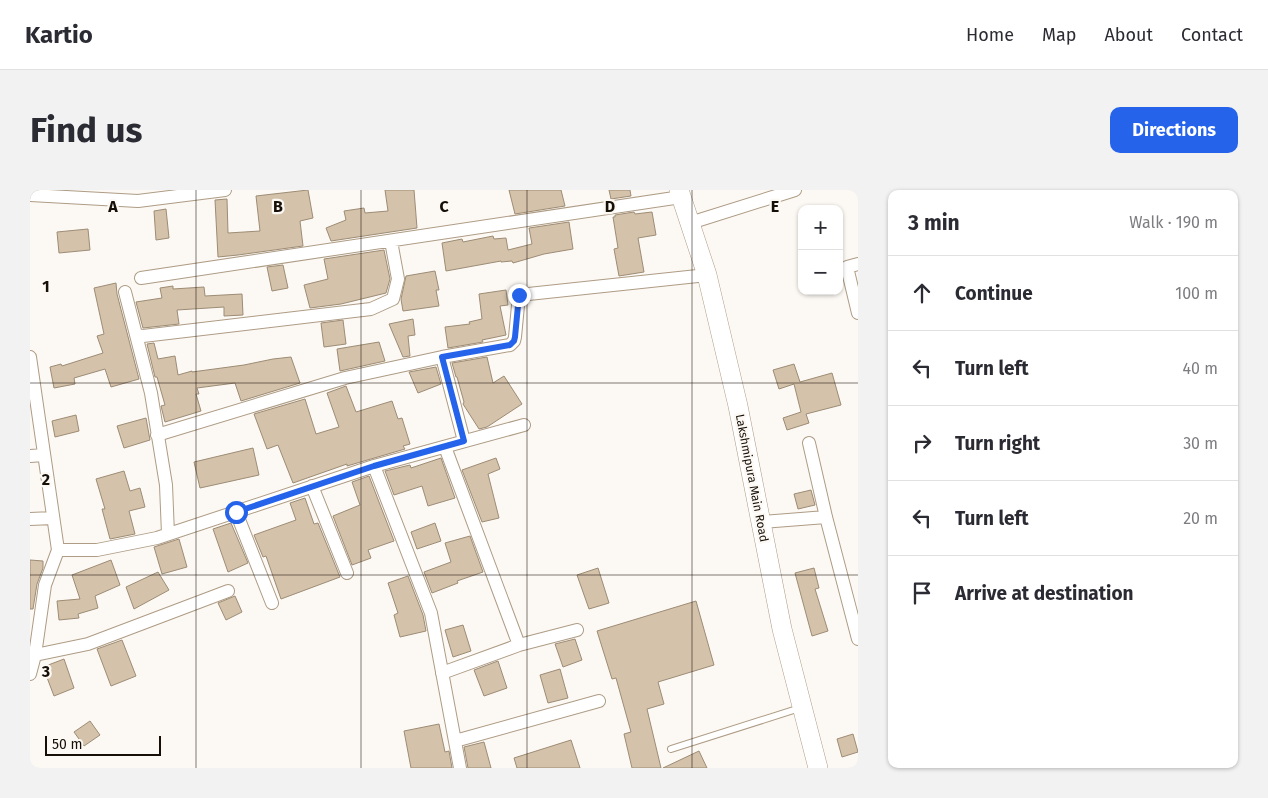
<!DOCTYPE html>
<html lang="en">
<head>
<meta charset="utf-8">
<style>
  :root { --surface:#fff; --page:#f2f2f3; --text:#2b2b33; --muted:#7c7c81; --line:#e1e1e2; --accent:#2563eb }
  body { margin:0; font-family:"Fira Sans",sans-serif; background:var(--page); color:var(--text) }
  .controls { position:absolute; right:15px; top:15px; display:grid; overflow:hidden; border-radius:10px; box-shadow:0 1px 4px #0004 }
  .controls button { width:45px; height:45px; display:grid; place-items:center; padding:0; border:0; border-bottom:1px solid var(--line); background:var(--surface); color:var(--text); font:25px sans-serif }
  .scale { position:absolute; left:15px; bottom:12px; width:116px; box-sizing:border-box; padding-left:5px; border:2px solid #150f07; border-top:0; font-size:14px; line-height:18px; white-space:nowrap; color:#150f07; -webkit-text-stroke:4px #fcf8f3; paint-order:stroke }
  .stop { position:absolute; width:15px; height:15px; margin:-11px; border:4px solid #2563eb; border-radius:50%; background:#fff }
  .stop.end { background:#2563eb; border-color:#fff; box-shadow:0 1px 5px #0008 }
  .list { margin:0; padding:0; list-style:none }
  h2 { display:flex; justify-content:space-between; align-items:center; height:65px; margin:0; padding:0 20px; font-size:21px }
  h2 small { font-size:16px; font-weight:400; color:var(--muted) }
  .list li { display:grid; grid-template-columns:32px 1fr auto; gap:15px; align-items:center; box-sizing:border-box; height:75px; padding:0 20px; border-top:1px solid var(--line) }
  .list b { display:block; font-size:19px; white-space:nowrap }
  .list em { font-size:16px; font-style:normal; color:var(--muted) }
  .icon { flex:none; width:28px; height:28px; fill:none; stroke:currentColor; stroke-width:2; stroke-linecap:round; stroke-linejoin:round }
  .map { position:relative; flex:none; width:828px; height:578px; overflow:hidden; border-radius:10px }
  header { display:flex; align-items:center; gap:30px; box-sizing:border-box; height:70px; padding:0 25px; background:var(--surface); border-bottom:1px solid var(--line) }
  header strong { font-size:24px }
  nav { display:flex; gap:28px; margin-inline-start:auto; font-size:18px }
  .intro { display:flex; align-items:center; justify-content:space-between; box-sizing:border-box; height:120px; padding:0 30px }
  h1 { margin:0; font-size:35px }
  .button { padding:12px 22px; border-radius:10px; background:var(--accent); color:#fff; font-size:18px; font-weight:700 }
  main { display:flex; gap:30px; padding:0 30px }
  aside { flex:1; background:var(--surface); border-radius:10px; box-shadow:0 1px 4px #0004 }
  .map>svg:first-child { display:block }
  .building { fill:#d4c2aa; stroke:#9d8c75 }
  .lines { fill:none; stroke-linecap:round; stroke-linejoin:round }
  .lane-casing { stroke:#ae9c85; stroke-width:8 }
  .street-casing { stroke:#ae9c85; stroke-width:14 }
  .secondary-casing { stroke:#ae9c85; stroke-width:20 }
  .lane { stroke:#fff; stroke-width:6 }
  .street { stroke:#fff; stroke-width:12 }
  .secondary { stroke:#fff; stroke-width:19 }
  .route { stroke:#2563eb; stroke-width:6 }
  .grid { fill:none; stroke:#150f07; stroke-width:1; stroke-opacity:0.55 }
  .labels { text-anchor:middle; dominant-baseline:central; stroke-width:4.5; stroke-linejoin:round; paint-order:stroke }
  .street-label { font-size:12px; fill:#150f07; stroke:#fcf8f3 }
  .grid-label { font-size:16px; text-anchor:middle; font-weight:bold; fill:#150f07; stroke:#fcf8f3; stroke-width:4.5; stroke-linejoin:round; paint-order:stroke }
</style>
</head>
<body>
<header>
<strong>Kartio</strong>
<nav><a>Home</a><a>Map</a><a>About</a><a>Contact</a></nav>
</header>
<div class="intro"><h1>Find us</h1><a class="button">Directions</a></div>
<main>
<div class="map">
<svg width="828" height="578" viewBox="0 0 828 578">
  <rect width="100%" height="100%" fill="#fcf8f3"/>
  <path class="building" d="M 278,0 L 283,28 L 270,31 L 273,56 L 208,65 L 188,67 L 185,10 L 197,9 L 198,43 L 230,41 L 226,6 Z
    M 355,0 L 384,0 L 387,38 L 301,51 L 296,38 L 316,30 L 314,21 L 334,18 L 335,23 L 358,21 Z
    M 479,0 L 531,0 L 535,16 L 485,24 Z
    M 579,0 L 600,0 L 601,6 L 581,9 Z
    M 136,19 L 139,48 L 126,50 L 124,21 Z
    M 604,22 L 605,24 L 622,22 L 626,45 L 608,48 L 614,82 L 589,86 L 584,59 L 588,58 L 583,27 L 585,27 L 585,25 Z
    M 539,32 L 543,59 L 514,64 L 483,73 L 482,71 L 471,72 L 471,71 L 416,81 L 412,53 L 432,49 L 433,52 L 463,46 L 464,49 L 476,48 L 478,60 L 502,54 L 499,38 Z
    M 58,39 L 60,60 L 29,63 L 27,42 Z
    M 354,60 L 360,89 L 356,103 L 311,114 L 280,118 L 274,95 L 298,89 L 294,69 Z
    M 253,75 L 258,98 L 242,101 L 237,77 Z
    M 405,81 L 409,100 L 406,100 L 409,116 L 373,121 L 371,109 L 376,86 Z
    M 86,93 L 87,104 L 109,189 L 81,197 L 75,179 L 44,188 L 45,194 L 24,198 L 20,177 L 31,174 L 32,176 L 73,163 L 67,146 L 74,144 L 64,98 Z
    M 143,96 L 143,99 L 174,97 L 175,106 L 212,104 L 213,125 L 194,126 L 194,117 L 147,120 L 149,134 L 113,138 L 106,112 L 132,108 L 130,98 Z
    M 476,100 L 478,115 L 470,116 L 476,145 L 452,150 L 453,152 L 418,158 L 415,137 L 440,134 L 439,132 L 452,129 L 449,104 Z
    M 383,129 L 385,145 L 378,146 L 380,166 L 373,167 L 359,134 Z
    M 313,130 L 316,154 L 294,157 L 291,133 Z
    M 349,152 L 355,171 L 310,181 L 307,159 Z
    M 124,153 L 128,169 L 145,166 L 148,185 L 162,181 L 162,182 L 214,175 L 243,169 L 261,167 L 270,193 L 211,211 L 205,193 L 167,198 L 169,204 L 166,204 L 171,221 L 135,232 L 131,216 L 135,215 L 127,187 L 125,187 L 117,154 Z
    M 457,167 L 463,193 L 474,186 L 492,214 L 457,237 L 449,239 L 433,214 L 434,212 L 427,187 L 426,187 L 422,173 Z
    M 764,174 L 770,192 L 802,183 L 811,215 L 776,224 L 779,233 L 757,240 L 753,228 L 771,222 L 764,194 L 749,199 L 743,180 Z
    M 406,177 L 411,194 L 388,203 L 379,182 Z
    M 316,196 L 326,222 L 362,211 L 368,229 L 372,228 L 380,254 L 373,256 L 375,259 L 317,276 L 317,274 L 263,293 L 248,255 L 237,259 L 224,224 L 275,209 L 286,244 L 309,237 L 297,203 Z
    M 46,225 L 49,241 L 25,247 L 22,231 Z
    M 116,228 L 120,250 L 94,258 L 87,236 Z
    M 223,258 L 229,285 L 170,298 L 164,272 Z
    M 411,268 L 425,308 L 398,316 L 392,296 L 364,305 L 355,281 L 380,275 L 381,278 Z
    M 466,268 L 470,279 L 458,284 L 469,328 L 452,332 L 432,280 Z
    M 94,281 L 100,301 L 110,298 L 115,317 L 99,321 L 105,344 L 80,349 L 72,319 L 75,319 L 66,289 Z
    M 339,286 L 364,351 L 338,360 L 341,368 L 322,375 L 303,326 L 330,315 L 322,292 Z
    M 781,300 L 785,315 L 768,319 L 764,304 Z
    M 275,308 L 284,334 L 288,333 L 310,387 L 251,409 L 236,366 L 233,367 L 224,345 L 266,330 L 260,313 Z
    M 201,333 L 218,373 L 198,382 L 183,339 Z
    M 405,333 L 411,351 L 387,359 L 381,342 Z
    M 440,346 L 453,382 L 427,391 L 428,393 L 402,403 L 394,382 L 421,372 L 415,353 Z
    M 149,349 L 157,377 L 132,384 L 124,357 Z
    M 0,370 L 13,371 L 13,378 L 7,394 L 3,419 L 0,419 Z
    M 81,370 L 90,395 L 65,406 L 68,418 L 48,424 L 49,428 L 29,430 L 27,411 L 50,409 L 42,385 Z
    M 568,378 L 579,413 L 559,419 L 547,385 Z
    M 784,378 L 789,398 L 785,399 L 798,441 L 782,446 L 765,383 Z
    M 128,382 L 139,400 L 104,419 L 96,397 Z
    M 378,386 L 393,425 L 396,441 L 370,447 L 364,425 L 368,423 L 358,393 Z
    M 205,406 L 212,422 L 196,430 L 188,413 Z
    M 666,411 L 684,475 L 628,492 L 634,514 L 617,519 L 631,578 L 602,578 L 594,544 L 601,542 L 586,488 L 582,489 L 567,441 Z
    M 433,435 L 441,461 L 423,467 L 415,440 Z
    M 545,449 L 552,470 L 533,477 L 525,454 Z
    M 92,450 L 106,486 L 81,496 L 67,459 Z
    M 34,469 L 44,498 L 24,506 L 13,477 Z
    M 468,471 L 477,498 L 454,506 L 444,480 Z
    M 530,479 L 538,508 L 518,513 L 510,485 Z
    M 60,531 L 70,545 L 54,556 L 44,542 Z
    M 409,534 L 415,562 L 419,561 L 422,578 L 381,578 L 374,541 Z
    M 823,544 L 828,562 L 812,567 L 807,549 Z
    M 541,550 L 550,578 L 487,578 L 484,568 Z
    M 454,552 L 461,578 L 438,578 L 434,557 Z
    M 669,561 L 677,578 L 633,578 Z"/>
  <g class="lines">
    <defs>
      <path id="lane" d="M 641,559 L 770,518"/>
      <path id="street" d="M 0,5 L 108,11 L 195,0
        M 660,33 L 765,0
        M 828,74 L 817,77 L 828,123
        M 111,88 L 651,7
        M 95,102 L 121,203 L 136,295 L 138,344
        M 106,145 L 113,146 L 341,119 L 363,109 L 368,89 L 361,51
        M 0,167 L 28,360 L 15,395 L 5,465 L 0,484
        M 412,167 L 434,251
        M 127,245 L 315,188 L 412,167 L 480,155 L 484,151 L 485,147 L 489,105 L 677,85
        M 779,253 L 796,327 L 828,449
        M 415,257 L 489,455
        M 0,266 L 14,265
        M 344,276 L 401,423 L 430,578
        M 282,296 L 317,383
        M 206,322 L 242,413
        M 0,329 L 23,328
        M 732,332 L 796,327
        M 28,360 L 67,360 L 127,348 L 344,276 L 494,235
        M 5,465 L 58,454 L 198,401
        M 412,483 L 489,455 L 547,440
        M 425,551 L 569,511"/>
      <path id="secondary" d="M 649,0 L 677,85 L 708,216 L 752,439 L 788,578"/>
    </defs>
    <use href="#lane" class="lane-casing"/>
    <use href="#street" class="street-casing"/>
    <use href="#secondary" class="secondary-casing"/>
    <use href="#lane" class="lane"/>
    <use href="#street" class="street"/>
    <use href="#secondary" class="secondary"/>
  </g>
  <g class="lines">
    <path class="route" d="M 206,322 L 344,276 L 434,251 L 412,167 L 480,155 L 484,151 L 485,147 L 489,105"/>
  </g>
  <path class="grid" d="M 166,0 L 166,578M 331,0 L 331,578M 497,0 L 497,578M 662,0 L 662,578M 0,193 L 828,193M 0,385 L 828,385"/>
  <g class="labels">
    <g class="street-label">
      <text transform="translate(722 288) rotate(79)">Lakshmipura Main Road</text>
    </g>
  </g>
  <g class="grid-label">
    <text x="83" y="22">A</text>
    <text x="248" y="22">B</text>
    <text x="414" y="22">C</text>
    <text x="580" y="22">D</text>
    <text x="745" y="22">E</text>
    <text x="16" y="102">1</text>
    <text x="16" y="295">2</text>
    <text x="16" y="487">3</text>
  </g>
</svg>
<div class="controls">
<button>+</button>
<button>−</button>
</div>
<div class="scale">50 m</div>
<div class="stop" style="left:206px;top:322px"></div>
<div class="stop end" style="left:489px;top:105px"></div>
</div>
<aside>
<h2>3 min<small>Walk · 190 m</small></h2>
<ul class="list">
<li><svg class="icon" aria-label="ahead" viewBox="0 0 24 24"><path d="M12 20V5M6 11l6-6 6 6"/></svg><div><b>Continue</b></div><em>100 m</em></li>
<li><svg class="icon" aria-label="left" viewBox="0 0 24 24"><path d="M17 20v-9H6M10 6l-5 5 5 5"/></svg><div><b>Turn left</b></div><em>40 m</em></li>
<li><svg class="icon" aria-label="right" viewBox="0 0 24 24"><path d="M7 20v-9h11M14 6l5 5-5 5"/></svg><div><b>Turn right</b></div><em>30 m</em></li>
<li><svg class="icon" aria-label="left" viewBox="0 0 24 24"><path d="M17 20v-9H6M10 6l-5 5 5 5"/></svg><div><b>Turn left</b></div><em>20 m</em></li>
<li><svg class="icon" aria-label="arrive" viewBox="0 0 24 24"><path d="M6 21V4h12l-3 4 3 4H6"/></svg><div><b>Arrive at destination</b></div></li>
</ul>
</aside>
</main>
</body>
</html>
